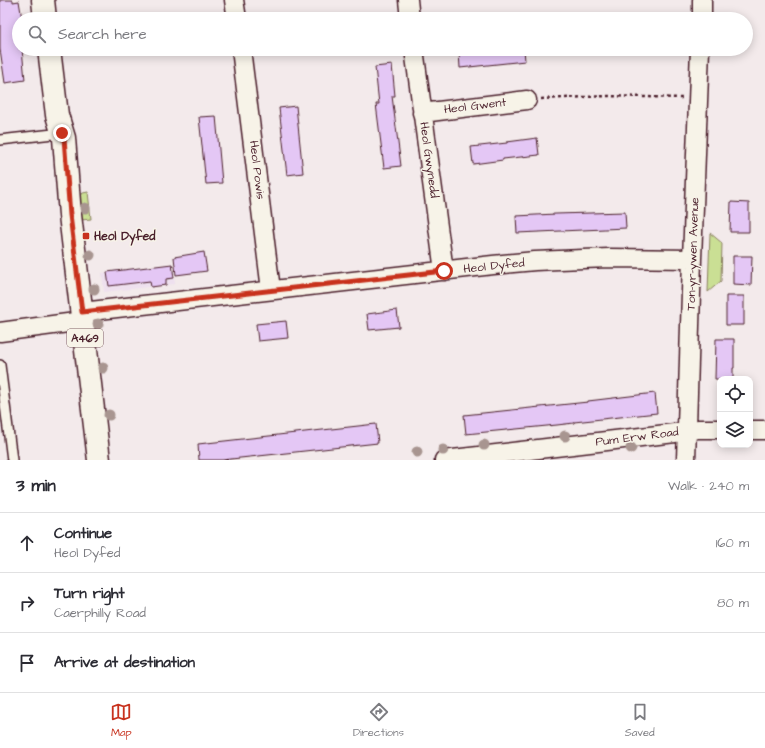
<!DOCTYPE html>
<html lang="en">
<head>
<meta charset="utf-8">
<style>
  :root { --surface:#fff; --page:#f2f2f3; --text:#2b2b33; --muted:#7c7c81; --line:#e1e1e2; --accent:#c8321e }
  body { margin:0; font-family:"Architects Daughter",sans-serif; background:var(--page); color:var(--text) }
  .controls { position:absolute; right:12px; bottom:12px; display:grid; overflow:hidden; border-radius:8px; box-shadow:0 2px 10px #0003 }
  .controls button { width:36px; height:36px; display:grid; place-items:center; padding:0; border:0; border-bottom:1px solid var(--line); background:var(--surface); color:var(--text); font:20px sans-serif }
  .stop { position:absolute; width:12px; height:12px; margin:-9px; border:3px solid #c8321e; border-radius:50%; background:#fff }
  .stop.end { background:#c8321e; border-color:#fff; box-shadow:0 1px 4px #0008 }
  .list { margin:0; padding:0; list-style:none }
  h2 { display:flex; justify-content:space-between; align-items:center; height:52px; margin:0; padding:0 16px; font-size:17px }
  h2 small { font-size:13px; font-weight:400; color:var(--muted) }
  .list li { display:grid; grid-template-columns:26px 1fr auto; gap:12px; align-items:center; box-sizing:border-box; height:60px; padding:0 16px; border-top:1px solid var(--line) }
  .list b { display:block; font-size:15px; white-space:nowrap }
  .list p { margin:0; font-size:13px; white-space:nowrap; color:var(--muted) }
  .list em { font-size:13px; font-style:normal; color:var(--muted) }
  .icon { flex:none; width:22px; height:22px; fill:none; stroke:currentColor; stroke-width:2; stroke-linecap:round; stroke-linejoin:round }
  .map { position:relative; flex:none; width:765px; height:460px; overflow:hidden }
  .search { position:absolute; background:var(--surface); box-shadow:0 2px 10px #0003; left:12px; right:12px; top:12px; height:44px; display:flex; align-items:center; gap:10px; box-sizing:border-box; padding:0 14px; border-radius:22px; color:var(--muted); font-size:15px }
  .sheet { height:232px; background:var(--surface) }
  nav { display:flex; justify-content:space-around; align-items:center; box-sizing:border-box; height:56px; border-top:1px solid var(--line); background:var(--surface); font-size:11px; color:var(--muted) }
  nav a { display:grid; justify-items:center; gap:2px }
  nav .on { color:var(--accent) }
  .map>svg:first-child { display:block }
  .built { fill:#eee0ee }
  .green { fill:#cadf94; stroke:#8a7f60 }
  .building { fill:#e4c7f5; stroke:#4a1f2b }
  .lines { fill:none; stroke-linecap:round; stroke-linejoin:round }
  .lane-casing { stroke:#4a1f2b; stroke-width:12 }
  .street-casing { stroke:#4a1f2b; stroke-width:21 }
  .primary-casing { stroke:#4a1f2b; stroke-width:25 }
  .path { stroke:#4a1f2b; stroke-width:2.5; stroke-dasharray:3 3; stroke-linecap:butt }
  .lane { stroke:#f7f3e8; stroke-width:9 }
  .street { stroke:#f7f3e8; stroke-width:18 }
  .primary { stroke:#f7f3e8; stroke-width:22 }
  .tree { fill:#a89590 }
  .route { stroke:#c8321e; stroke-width:5 }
  .poi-dot { fill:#c8321e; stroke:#f7f3e8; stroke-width:1.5 }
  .labels { text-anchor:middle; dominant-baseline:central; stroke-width:3; stroke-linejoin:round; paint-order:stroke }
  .shield { fill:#f7f3e8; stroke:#7e5f64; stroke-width:1 }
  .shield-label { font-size:11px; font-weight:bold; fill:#4a1f2b }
  .street-label { font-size:12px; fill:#4a1f2b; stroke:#f7f3e8 }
  .poi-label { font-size:12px; font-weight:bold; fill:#4a1f2b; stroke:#f7f3e8; text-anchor:start }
</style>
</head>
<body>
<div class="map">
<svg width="765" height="460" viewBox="0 0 765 460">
  <rect width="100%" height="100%" fill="#f3eaeb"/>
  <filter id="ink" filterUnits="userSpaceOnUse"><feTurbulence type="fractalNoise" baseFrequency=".025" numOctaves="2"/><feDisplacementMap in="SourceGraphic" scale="8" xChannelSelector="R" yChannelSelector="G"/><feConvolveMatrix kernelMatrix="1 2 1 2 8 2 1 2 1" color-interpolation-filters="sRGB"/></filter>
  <g filter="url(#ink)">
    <path class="built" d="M 172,264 L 175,284 L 104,292 L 102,273 Z"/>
    <path class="green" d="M 88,192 L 91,219 L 81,220 L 79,198 L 83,193 Z
      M 710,233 L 722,243 L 721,281 L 708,292 Z"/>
    <path class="building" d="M 0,0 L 13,0 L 13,2 L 19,1 L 22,19 L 19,19 L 19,49 L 22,49 L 25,80 L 5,83 L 0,49 Z
      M 481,49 L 524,49 L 525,61 L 460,68 L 459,52 Z
      M 392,65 L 395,96 L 392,96 L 401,166 L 384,168 L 376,104 L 379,104 L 375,67 Z
      M 296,106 L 303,173 L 287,175 L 279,108 Z
      M 216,116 L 222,183 L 206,184 L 199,117 Z
      M 537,138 L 539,155 L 503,159 L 503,160 L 473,164 L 471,147 L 507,143 L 507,142 Z
      M 731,202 L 749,203 L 749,232 L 730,232 Z
      M 625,212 L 626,228 L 517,233 L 516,216 L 556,214 Z
      M 204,252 L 207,271 L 176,275 L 174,257 Z
      M 733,256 L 752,256 L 751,285 L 733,284 Z
      M 172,264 L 174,278 L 166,279 L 166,285 L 151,287 L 150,281 L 109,286 L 107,272 Z
      M 726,296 L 744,296 L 744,325 L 726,325 Z
      M 397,310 L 399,327 L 369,330 L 367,314 Z
      M 286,321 L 288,338 L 258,341 L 256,324 Z
      M 716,339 L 734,339 L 734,368 L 733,368 L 733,379 L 715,379 Z
      M 655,393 L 657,413 L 574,422 L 574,423 L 557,425 L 466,434 L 464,415 L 588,402 L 588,401 Z
      M 376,424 L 378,443 L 222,460 L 199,460 L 198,444 Z"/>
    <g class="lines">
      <defs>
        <path id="lane" d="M 0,140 L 62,133
          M 0,365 L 12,460"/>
        <path id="street" d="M 234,0 L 237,19
          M 408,0 L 410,19
          M 702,19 L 702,0
          M 241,49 L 271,290
          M 414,49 L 444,271
          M 422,113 L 527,100
          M 82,312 L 493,265 L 535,261 L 583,259 L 609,258 L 692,259
          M 0,332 L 83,321
          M 750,430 L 765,430
          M 444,460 L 675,433 L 698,429 L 720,429
          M 686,460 L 692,259 L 700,49"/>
        <path id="primary" d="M 43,0 L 45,19
          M 49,49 L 57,115 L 64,138 L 70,215 L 99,460"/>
      </defs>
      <use href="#lane" class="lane-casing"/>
      <use href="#street" class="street-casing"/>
      <use href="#primary" class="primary-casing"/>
      <path class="path" d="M 541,99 L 608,96 L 682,98"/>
      <use href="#lane" class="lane"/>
      <use href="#street" class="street"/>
      <use href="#primary" class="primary"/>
    </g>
    <g class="tree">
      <circle cx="85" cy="208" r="5.5"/>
      <circle cx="90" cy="255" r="5.5"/>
      <circle cx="94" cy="289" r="5.5"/>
      <circle cx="98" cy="324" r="5.5"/>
      <circle cx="103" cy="368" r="5.5"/>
      <circle cx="109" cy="415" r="5.5"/>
      <circle cx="565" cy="436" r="5.5"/>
      <circle cx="484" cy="445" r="5.5"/>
      <circle cx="631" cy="448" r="5.5"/>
      <circle cx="443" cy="450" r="5.5"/>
      <circle cx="417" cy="452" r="5.5"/>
    </g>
  </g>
  <g class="lines" filter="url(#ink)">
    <path class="route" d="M 62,133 L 64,138 L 70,215 L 82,312 L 444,271"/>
  </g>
  <rect class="poi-dot" x="82" y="232" width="8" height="8" rx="2"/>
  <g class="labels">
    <rect class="shield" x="67" y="329" width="36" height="18" rx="3"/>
    <g class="shield-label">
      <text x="85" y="338">A469</text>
    </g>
    <g class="street-label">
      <text transform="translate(475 106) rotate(-7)">Heol Gwent</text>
      <text transform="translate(429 160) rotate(82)">Heol Gwynedd</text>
      <text transform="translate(257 170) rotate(83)">Heol Powis</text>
      <text transform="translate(693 254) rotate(-88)">Ton-yr-ywen Avenue</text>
      <text transform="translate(494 266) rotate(-6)">Heol Dyfed</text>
      <text transform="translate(637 437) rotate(-7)">Pum Erw Road</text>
    </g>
    <g class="poi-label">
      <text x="94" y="236">Heol Dyfed</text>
    </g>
  </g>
</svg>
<div class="controls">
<button><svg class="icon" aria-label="locate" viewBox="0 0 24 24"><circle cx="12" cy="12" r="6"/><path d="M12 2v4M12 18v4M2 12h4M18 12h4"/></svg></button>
<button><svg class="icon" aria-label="layers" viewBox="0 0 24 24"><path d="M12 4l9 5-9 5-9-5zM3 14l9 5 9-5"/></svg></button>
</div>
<div class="stop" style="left:444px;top:271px"></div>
<div class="stop end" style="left:62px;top:133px"></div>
<div class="search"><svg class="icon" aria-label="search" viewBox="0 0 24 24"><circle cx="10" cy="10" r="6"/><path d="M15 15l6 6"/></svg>Search here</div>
</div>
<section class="sheet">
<h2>3 min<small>Walk · 240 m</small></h2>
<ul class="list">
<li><svg class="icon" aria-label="ahead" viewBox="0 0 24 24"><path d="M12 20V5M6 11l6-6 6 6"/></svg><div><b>Continue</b><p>Heol Dyfed</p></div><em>160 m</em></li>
<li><svg class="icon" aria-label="right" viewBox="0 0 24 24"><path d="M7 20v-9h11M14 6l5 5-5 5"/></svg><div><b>Turn right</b><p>Caerphilly Road</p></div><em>80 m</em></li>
<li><svg class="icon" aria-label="arrive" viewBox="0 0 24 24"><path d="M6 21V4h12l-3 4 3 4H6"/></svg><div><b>Arrive at destination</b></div></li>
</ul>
</section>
<nav>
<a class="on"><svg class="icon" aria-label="map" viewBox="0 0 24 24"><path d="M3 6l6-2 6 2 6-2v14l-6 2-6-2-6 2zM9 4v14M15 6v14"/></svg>Map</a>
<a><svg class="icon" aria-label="directions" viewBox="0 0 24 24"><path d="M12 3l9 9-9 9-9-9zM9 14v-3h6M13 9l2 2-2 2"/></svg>Directions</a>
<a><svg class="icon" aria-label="saved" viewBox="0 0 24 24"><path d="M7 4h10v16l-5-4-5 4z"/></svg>Saved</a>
</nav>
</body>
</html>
